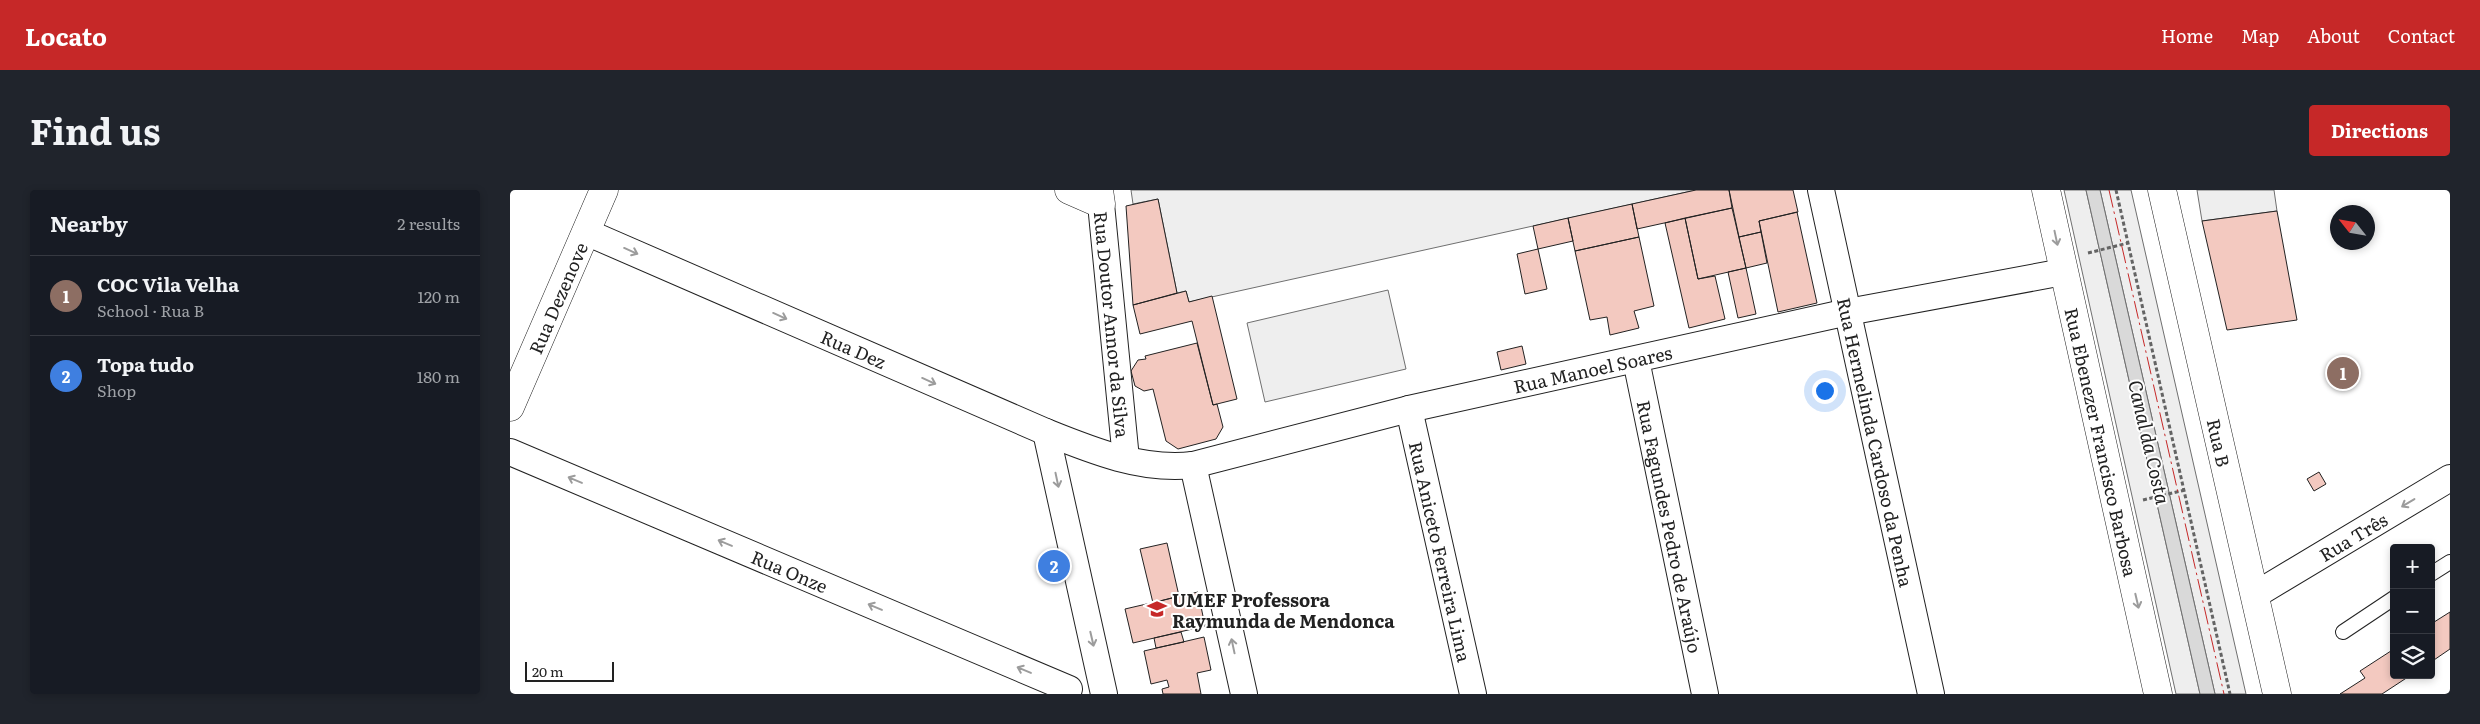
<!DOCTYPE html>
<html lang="en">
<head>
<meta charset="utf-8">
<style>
  :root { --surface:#171b24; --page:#20242c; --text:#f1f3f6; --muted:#9ea1a6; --line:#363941; --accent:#c62828 }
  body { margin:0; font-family:Literata,serif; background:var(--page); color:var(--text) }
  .controls { position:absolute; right:15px; bottom:15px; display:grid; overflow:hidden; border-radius:5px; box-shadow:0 2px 8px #0003 }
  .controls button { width:45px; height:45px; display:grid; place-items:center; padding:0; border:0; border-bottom:1px solid var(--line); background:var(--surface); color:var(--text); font:25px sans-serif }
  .compass { position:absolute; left:1820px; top:15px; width:45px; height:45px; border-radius:50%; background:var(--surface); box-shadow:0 2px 8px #0003; rotate:301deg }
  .scale { position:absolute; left:15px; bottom:12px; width:89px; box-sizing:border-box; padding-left:5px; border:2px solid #222; border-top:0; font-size:14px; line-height:18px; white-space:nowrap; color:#222; -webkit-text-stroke:4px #fff; paint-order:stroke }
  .you { position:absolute; left:1314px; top:200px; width:18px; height:18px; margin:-12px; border:4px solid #fff; border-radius:50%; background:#1a73e8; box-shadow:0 0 0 8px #1a73e833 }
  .badge { display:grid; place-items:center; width:32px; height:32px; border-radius:50%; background:var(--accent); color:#fff; font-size:16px; font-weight:700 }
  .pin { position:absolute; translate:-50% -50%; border:2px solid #fff; box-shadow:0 1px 5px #0006 }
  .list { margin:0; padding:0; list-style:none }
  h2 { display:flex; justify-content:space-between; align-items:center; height:65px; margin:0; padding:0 20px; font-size:21px }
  h2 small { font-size:16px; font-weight:400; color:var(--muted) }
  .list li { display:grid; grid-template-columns:32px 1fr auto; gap:15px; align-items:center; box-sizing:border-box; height:80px; padding:0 20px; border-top:1px solid var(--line) }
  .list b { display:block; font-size:19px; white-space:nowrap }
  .list p { margin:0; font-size:16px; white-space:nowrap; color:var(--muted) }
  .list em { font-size:16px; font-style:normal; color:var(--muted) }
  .icon { flex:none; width:28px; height:28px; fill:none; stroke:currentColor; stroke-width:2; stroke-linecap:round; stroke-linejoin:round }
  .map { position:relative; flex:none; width:1940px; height:504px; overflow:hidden; border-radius:5px }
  header { display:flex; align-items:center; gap:30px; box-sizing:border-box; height:70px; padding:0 25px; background:var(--accent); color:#fff }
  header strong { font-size:24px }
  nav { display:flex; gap:28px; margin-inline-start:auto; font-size:18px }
  .intro { display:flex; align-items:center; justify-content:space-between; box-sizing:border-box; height:120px; padding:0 30px }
  h1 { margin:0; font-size:35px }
  .button { padding:12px 22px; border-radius:5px; background:var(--accent); color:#fff; font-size:18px; font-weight:700 }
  main { display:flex; gap:30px; padding:0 30px }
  aside { flex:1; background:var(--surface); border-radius:5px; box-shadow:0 2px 8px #0003 }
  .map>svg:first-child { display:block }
  .green { fill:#eee; stroke:#6f6f6f }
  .water { fill:#d9d9d9; stroke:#6f6f6f }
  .building { fill:#f3c9c0; stroke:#222 }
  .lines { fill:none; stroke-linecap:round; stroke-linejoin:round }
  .lane-casing { stroke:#222; stroke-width:16 }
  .street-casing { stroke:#222; stroke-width:28 }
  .secondary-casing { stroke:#222; stroke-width:29 }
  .path { stroke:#646464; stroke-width:3; stroke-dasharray:4 2.5; stroke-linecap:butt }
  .lane { stroke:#fff; stroke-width:14 }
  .street { stroke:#fff; stroke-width:26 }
  .secondary { stroke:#fff; stroke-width:28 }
  .power { stroke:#c62828; stroke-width:1; stroke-dasharray:18 4 2.5 4; stroke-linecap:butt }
  .oneway { stroke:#9c9c9c }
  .labels { text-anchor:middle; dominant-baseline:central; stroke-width:4; stroke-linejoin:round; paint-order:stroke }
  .street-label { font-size:18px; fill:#222; stroke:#fff }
  .poi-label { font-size:18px; font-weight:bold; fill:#222; stroke:#fff; text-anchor:start }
  .water-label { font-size:19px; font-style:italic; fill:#222; stroke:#fff }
</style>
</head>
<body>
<header>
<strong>Locato</strong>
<nav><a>Home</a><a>Map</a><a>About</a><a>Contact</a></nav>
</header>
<div class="intro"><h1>Find us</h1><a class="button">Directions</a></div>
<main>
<aside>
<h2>Nearby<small>2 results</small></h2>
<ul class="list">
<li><span class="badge" style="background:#8d6e63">1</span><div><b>COC Vila Velha</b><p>School · Rua B</p></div><em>120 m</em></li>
<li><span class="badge" style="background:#3f7fe0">2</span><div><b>Topa tudo</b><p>Shop</p></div><em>180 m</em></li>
</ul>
</aside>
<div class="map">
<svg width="1940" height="504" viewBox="0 0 1940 504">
  <rect width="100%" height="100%" fill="#fff"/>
  <path class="green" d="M 621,0 L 1186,0 L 679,112 L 676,101 L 667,103 L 648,9 L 623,14 Z
    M 1554,0 L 1576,0 L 1690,504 L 1666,504 Z
    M 1590,0 L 1621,0 L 1736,504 L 1705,504 Z
    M 1687,0 L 1764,0 L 1767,21 L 1692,31 Z
    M 878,100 L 896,179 L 755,212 L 737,133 Z"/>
  <path class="water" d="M 1576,0 L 1590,0 L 1705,504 L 1690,504 Z"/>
  <path class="building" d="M 1186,0 L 1219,0 L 1222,18 L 1127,39 L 1122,14 Z
    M 1219,0 L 1283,0 L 1288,22 L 1249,31 L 1251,42 L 1229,47 Z
    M 648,9 L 667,103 L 623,115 L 616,16 Z
    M 1122,14 L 1129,47 L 1065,61 L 1058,28 Z
    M 1222,18 L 1236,78 L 1188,89 L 1175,28 Z
    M 1767,21 L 1787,130 L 1717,140 L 1692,31 Z
    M 1287,22 L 1307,113 L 1268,122 L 1249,31 Z
    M 1058,28 L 1063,51 L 1028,59 L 1023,36 Z
    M 1175,28 L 1188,89 L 1205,86 L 1215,129 L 1179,138 L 1155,33 Z
    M 1251,42 L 1257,73 L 1236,78 L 1229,47 Z
    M 1129,47 L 1144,116 L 1124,121 L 1129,138 L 1100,145 L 1097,127 L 1080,130 L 1065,61 Z
    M 1028,59 L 1037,99 L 1015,104 L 1007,64 Z
    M 1236,78 L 1246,124 L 1228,128 L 1218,82 Z
    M 676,101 L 679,112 L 702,106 L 727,209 L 703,215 L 682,131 L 630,144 L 623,115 Z
    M 687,153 L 703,215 L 707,214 L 713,237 L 706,249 L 668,259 L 656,251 L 643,199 L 634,201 L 625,196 L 621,181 L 628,170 L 636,169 L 635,166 Z
    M 1012,156 L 1016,174 L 991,180 L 987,162 Z
    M 1809,282 L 1816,294 L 1804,301 L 1797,289 Z
    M 657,353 L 669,406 L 643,413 L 630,359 Z
    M 688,402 L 695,436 L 623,453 L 615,419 Z
    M 1940,422 L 1940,459 L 1921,472 L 1921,434 Z
    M 671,442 L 674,452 L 646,458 L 644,448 Z
    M 694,447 L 701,480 L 687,483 L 691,504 L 653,504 L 652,499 L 659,497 L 657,490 L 641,494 L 634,461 Z
    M 1884,459 L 1884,485 L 1901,485 L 1872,504 L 1830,504 L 1855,488 L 1850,481 Z"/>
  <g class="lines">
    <defs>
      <path id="lane" d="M 1921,384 L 1940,372
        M 1833,442 L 1884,408"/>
      <g id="street">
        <path id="s1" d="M 1311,0 L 1421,504"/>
        <path id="s2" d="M 591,14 L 616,269"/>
        <path id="s3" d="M 76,42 L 536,242 C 583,261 633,281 683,275 L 899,219 L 1338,122 L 1553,82"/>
        <path id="s4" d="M 1126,170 L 1195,504"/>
        <path id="s5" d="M 899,219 L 963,504"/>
        <path d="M 536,242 L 594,504"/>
        <path id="s6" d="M 0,262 L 559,499"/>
        <path d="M 683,275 L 734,504"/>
        <path id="s7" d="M 1745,405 L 1940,288"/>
      </g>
      <g id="secondary">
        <path d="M 559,0 L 591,14 L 589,0"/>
        <path id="s8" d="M 1536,0 L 1648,504"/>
        <path id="s9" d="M 1652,0 L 1767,504"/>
        <path id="s10" d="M 0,217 L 94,0"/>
      </g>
    </defs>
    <use href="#lane" class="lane-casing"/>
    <use href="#street" class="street-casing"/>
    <use href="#secondary" class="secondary-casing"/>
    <path class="path" d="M 1606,0 L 1720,504
      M 1578,63 L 1618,53
      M 1633,310 L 1675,300"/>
    <use href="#lane" class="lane"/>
    <use href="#street" class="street"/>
    <use href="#secondary" class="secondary"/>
    <path class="power" d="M 1599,0 L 1714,504"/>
  </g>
  <defs><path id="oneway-shaft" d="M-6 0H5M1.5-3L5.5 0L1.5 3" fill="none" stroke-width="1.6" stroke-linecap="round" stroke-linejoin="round" transform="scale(1.25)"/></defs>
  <g class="oneway">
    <use href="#oneway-shaft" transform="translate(1546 48) rotate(78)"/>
    <use href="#oneway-shaft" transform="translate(121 61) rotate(24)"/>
    <use href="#oneway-shaft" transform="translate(270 126) rotate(24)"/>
    <use href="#oneway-shaft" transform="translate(419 191) rotate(24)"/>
    <use href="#oneway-shaft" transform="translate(65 290) rotate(-157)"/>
    <use href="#oneway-shaft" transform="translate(547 290) rotate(78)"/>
    <use href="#oneway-shaft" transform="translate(1898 313) rotate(149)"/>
    <use href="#oneway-shaft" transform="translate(215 353) rotate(-157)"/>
    <use href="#oneway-shaft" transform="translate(1627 411) rotate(77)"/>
    <use href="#oneway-shaft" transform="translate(365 417) rotate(-157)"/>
    <use href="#oneway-shaft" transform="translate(582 449) rotate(77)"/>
    <use href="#oneway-shaft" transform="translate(723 456) rotate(-102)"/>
    <use href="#oneway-shaft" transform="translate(514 480) rotate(-157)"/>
  </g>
  <defs>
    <symbol id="school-bare" viewBox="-9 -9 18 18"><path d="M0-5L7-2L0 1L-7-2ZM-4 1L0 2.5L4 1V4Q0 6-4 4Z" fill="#c62828" stroke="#fff" stroke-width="2.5" paint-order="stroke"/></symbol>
  </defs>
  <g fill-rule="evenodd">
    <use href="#school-bare" x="633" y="405" width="28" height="28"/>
  </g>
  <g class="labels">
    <g class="street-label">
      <text stroke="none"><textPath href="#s10" startOffset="119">Rua Dezenove</textPath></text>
      <text stroke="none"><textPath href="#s2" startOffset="121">Rua Doutor Annor da Silva</textPath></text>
      <text stroke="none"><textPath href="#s3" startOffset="292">Rua Dez</textPath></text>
      <text stroke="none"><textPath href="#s3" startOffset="1065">Rua Manoel Soares</textPath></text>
      <text stroke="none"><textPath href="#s1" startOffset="258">Rua Hermelinda Cardoso da Penha</textPath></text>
      <text stroke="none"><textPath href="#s8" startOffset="258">Rua Ebenezer Francisco Barbosa</textPath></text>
      <text stroke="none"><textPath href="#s9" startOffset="259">Rua B</textPath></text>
      <text stroke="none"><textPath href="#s4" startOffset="170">Rua Fagundes Pedro de Araújo</textPath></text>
      <text stroke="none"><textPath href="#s7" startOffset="114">Rua Três</textPath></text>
      <text stroke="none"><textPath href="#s5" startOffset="146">Rua Aniceto Ferreira Lima</textPath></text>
      <text stroke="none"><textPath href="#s6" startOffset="304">Rua Onze</textPath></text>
    </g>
    <g class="poi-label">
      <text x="662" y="409">UMEF Professora<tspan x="662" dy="21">Raymunda de Mendonca</tspan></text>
    </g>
    <g class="water-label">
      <text transform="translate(1640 252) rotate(77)">Canal da Costa</text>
    </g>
  </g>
</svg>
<div class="controls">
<button>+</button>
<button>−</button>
<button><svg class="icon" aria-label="layers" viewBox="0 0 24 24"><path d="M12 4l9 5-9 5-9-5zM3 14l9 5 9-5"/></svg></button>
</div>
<svg class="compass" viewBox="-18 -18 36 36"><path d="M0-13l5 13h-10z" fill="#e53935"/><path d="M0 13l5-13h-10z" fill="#9ea1a6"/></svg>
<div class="scale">20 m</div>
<div class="you"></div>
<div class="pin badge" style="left:1833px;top:183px;background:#8d6e63">1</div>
<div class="pin badge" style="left:544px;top:376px;background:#3f7fe0">2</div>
</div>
</main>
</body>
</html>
